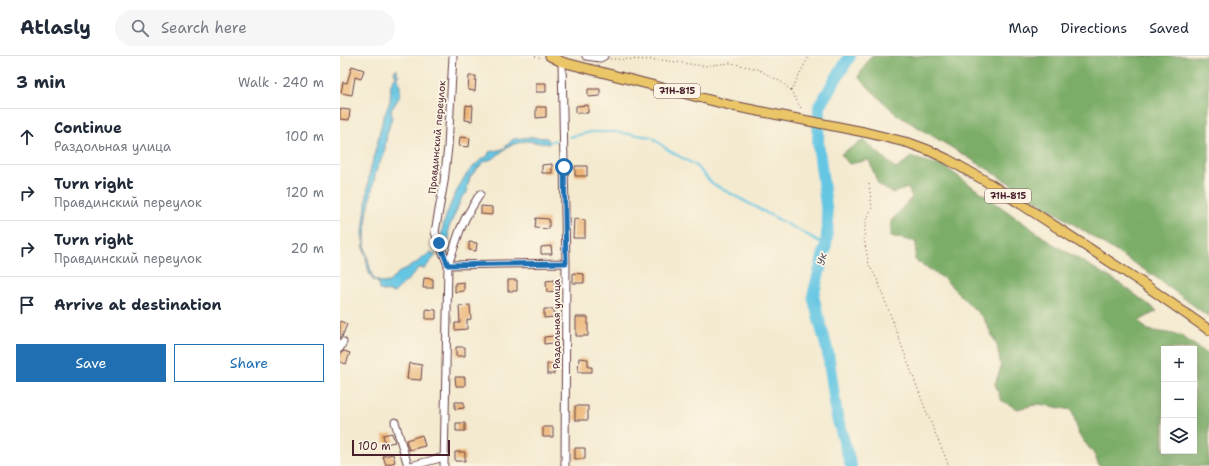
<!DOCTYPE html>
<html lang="en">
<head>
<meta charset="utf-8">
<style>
  :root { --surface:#fff; --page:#f6f6f7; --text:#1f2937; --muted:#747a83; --line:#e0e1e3; --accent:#1f6fb2 }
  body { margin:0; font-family:"Shantell Sans",sans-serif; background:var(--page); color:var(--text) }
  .controls { position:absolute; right:12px; bottom:12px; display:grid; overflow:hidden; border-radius:0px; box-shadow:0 4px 16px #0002 }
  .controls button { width:36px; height:36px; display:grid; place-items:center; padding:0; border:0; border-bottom:1px solid var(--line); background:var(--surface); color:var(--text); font:20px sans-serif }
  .scale { position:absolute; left:12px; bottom:10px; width:98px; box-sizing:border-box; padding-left:4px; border:2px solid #4a1f2b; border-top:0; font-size:11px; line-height:14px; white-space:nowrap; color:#4a1f2b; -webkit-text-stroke:3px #fcf5e5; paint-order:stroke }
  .stop { position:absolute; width:12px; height:12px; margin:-9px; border:3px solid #1f6fb2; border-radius:50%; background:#fff }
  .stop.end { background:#1f6fb2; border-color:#fff; box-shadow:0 1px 4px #0008 }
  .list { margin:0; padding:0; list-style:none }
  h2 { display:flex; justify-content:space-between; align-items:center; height:52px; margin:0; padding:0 16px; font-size:17px }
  h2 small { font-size:13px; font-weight:400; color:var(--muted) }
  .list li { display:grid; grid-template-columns:26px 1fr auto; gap:12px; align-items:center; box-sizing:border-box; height:56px; padding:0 16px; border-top:1px solid var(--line) }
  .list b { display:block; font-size:15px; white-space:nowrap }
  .list p { margin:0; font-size:13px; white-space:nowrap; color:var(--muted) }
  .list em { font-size:13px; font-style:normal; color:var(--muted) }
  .actions { display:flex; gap:8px; padding:12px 16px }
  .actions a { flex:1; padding:9px 0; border:1px solid var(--accent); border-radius:0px; text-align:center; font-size:14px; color:var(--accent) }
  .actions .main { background:var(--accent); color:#fff }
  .icon { flex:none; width:22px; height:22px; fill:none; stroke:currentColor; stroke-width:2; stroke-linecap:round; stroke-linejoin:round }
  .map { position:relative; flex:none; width:869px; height:410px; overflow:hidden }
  header { display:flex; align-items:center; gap:24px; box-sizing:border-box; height:56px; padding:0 20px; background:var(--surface); border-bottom:1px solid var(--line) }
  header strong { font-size:19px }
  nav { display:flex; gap:22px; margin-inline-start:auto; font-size:14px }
  .search { width:280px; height:36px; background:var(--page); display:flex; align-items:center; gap:10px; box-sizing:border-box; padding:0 14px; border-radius:22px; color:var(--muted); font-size:15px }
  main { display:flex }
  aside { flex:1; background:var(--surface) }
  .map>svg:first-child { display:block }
  .forest { fill:#7bad68; stroke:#62664a; fill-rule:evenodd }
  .water { fill:#65c6e3; stroke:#587287 }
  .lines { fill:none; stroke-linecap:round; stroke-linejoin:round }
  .stream { stroke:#65c6e3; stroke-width:2 }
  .river { stroke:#65c6e3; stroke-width:12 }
  .building { fill:#ecb576 }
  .minor-casing { stroke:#643d44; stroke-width:9 }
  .major-casing { stroke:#643d44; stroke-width:11 }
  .path { stroke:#643d44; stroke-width:1; stroke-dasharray:1 3; stroke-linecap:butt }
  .minor { stroke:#fff; stroke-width:7 }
  .major { stroke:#ebc669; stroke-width:9 }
  .route { stroke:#1f6fb2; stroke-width:5 }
  .labels { text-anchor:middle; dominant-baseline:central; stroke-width:3.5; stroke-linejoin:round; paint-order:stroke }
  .shield { fill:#fcf5e5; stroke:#7f5f63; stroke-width:1 }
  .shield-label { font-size:9px; font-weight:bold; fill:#4a1f2b }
  .street-label { font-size:10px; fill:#4a1f2b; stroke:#fcf5e5 }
  .water-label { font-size:11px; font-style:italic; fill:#525162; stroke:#fcf5e5 }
</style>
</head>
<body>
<header>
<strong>Atlasly</strong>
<div class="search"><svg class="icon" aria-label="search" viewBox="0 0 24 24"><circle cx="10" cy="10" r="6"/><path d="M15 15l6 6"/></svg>Search here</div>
<nav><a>Map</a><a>Directions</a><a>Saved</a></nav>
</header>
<main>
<aside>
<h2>3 min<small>Walk · 240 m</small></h2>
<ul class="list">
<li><svg class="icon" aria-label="ahead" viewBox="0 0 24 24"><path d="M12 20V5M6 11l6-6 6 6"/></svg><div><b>Continue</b><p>Раздольная улица</p></div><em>100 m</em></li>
<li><svg class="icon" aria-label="right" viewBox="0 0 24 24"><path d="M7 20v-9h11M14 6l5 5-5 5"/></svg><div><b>Turn right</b><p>Правдинский переулок</p></div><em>120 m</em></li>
<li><svg class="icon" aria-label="right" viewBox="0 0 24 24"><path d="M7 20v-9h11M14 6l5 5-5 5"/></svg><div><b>Turn right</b><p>Правдинский переулок</p></div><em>20 m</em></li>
<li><svg class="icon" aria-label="arrive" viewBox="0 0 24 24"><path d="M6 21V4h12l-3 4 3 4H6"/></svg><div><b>Arrive at destination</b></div></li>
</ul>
<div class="actions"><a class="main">Save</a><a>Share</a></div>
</aside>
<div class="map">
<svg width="869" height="410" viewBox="0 0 869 410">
  <rect width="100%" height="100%" fill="#fcf5e5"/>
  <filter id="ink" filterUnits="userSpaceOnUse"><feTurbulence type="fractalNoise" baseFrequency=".025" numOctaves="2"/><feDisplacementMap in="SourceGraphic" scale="8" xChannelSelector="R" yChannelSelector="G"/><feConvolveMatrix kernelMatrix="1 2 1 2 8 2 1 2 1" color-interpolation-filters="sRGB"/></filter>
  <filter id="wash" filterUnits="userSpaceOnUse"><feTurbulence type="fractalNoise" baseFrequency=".012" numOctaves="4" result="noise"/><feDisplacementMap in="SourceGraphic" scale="16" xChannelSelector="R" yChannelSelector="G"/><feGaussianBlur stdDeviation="0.9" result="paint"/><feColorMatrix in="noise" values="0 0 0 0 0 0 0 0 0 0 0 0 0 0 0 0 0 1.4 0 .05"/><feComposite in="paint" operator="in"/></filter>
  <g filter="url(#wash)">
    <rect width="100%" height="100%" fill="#f4ead0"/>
    <path class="forest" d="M 531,0 L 869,0 L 869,261 L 814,220 L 649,114 L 556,58 L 518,21 Z
      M 524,84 L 556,113 L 571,101 L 605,111 L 713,188 L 781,228 L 817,255 L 799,265 L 808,274 L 840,279 L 869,299 L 869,410 L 759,410 L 754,398 L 739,379 L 732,354 L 699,348 L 677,353 L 661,344 L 655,328 L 661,311 L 657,289 L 644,263 L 603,222 L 575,204 L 576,186 L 551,180 L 551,165 L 572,141 L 568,132 L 552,137 L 538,128 L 529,104 L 509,108 L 501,98 ZM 824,293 L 854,293 L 854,395 L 824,395 Z"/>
    <path class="water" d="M 57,13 L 57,17 L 59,19 L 56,21 L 58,23 L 60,30 L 60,40 L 51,54 L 52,61 L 47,78 L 44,98 L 36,115 L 27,159 L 25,178 L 25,191 L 32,220 L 36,224 L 43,227 L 49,226 L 58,217 L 76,207 L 91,196 L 96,199 L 85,212 L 78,212 C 72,222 61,229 54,237 L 39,234 L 38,226 L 33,224 L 29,217 L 24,191 L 23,177 L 29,120 L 43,63 L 50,45 L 51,28 L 56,20 L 54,17 L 55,14 Z
      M 191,81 L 207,82 L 209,86 L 209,88 L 186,85 L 170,89 L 154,102 L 144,106 L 138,112 L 130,121 L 127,132 L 128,133 L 126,138 L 122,141 L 108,174 L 109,181 L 107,190 C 106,188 103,184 102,182 C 99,170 119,127 127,118 C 131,112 142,102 148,100 L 149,96 L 163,93 L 173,83 Z"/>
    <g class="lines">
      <path class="stream" d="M 229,81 L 251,76 L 275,76 L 312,81 L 328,94 L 355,109 L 373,128 L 486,189
        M 209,86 L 216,84"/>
      <path class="river" d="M 510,0 L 479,50 L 478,86 L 488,166 L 486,189 L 473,240 L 488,297 L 497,361 L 511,410"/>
    </g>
    <g id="blocks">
      <path class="building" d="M 12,10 L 24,14 L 21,23 L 15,21 L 12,39 L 1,37 L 3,26 L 7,27 Z
        M 129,20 L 136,20 L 135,35 L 128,34 Z
        M 196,27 L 206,27 L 206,36 L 196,36 Z
        M 248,33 L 260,33 L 260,40 L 248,41 Z
        M 126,49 L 133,50 L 132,65 L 125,64 Z
        M 248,49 L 248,57 L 236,57 L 236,50 Z
        M 196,51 L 206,51 L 206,61 L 196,62 Z
        M 0,53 L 10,54 L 9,64 L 0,63 Z
        M 120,81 L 130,82 L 129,91 L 119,90 Z
        M 212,108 L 212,117 L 202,117 L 202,109 Z
        M 235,110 L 247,110 L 247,120 L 235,120 Z
        M 141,150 L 152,151 L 152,159 L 141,158 Z
        M 196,162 L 209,163 L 209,173 L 195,172 Z
        M 234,163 L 245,164 L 245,182 L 233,182 Z
        M 129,186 L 137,187 L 136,195 L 129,194 Z
        M 211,190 L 212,198 L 201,198 L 201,191 Z
        M 233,217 L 244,218 L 244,227 L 233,227 Z
        M 84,222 L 93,223 L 93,232 L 83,232 Z
        M 168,224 L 177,224 L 177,235 L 168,235 Z
        M 214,224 L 215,235 L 207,236 L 206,225 Z
        M 124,226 L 124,235 L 115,236 L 115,227 Z
        M 130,249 L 131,263 L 127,264 L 127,273 L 115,274 L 115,267 L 120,267 L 119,250 Z
        M 86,253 L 96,254 L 96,263 L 86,263 Z
        M 204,253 L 214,253 L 214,261 L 204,262 Z
        M 236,261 L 248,261 L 248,280 L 236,280 Z
        M 0,265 L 7,268 L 2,281 L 0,282 Z
        M 214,280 L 214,287 L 204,288 L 204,281 Z
        M 116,291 L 125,291 L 125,300 L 116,300 Z
        M 4,295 L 10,297 L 6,308 L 0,306 L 0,300 L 1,297 Z
        M 239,302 L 248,303 L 248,311 L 252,311 L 252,316 L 238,316 Z
        M 69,307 L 82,309 L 81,324 L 67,323 Z
        M 207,308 L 214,308 L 214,318 L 207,318 Z
        M 115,321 L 125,321 L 125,330 L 116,330 Z
        M 115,346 L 124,346 L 124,352 L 115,353 Z
        M 235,350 L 248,350 L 248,364 L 235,364 Z
        M 116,367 L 125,367 L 125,375 L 116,375 Z
        M 203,371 L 213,371 L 213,381 L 203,381 Z
        M 52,377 L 55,386 L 45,388 L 43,379 Z
        M 82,379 L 85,390 L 69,394 L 66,384 Z
        M 235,392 L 245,392 L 245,403 L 235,403 Z
        M 115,396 L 125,396 L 125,405 L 115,405 Z
        M 53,398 L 55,406 L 46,409 L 43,400 Z"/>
    </g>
  </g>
  <g filter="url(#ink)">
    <use href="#blocks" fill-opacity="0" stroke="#643d44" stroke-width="1"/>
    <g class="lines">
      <defs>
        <path id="minor" d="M 246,0 L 260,2 L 264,0
          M 222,6 L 226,207 L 225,410
          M 108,209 L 99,187 L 95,176 L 104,126 L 108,91 L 113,0
          M 108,209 L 120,174 L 126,161 L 140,138
          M 0,292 L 3,286
          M 55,366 L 68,410
          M 71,410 L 104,401
          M 104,410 L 108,209 L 226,207"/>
        <path id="major" d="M 210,0 L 222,6 L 393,50 L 524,76 L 569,87 L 588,94 L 607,103 L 644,124 L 801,226 L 869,274"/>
      </defs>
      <use href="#minor" class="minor-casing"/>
      <use href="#major" class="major-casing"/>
      <path class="path" d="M 195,0 L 202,3
        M 270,3 L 322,4 L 363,10 L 391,7 L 417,13 L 443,27 L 451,35
        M 461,52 L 451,35 L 469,0
        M 529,128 L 532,152 L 526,164 L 524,183 L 529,209 L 537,223 L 586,355 L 609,410"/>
      <use href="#minor" class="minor"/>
      <use href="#major" class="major"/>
    </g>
  </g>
  <g class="lines" filter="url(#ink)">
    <path class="route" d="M 99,187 L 108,209 L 226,207 L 224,111"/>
  </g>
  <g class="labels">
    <g class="shield">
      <rect x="314" y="28" width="46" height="14" rx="3"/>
      <rect x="645" y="133" width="46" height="14" rx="3"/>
    </g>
    <g class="shield-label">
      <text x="337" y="35">71Н-815</text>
      <text x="668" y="140">71Н-815</text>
    </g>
    <g class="street-label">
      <text transform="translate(97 81) rotate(-85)">Правдинский переулок</text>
      <text transform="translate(216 268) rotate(-90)">Раздольная улица</text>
    </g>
    <g class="water-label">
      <text transform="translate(482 203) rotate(-76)">Ук</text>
    </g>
  </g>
</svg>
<div class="controls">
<button>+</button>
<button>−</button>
<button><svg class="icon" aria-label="layers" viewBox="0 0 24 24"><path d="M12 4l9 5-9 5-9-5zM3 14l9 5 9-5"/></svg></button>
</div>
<div class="scale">100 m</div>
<div class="stop" style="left:224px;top:111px"></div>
<div class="stop end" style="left:99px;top:187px"></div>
</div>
</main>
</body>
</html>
